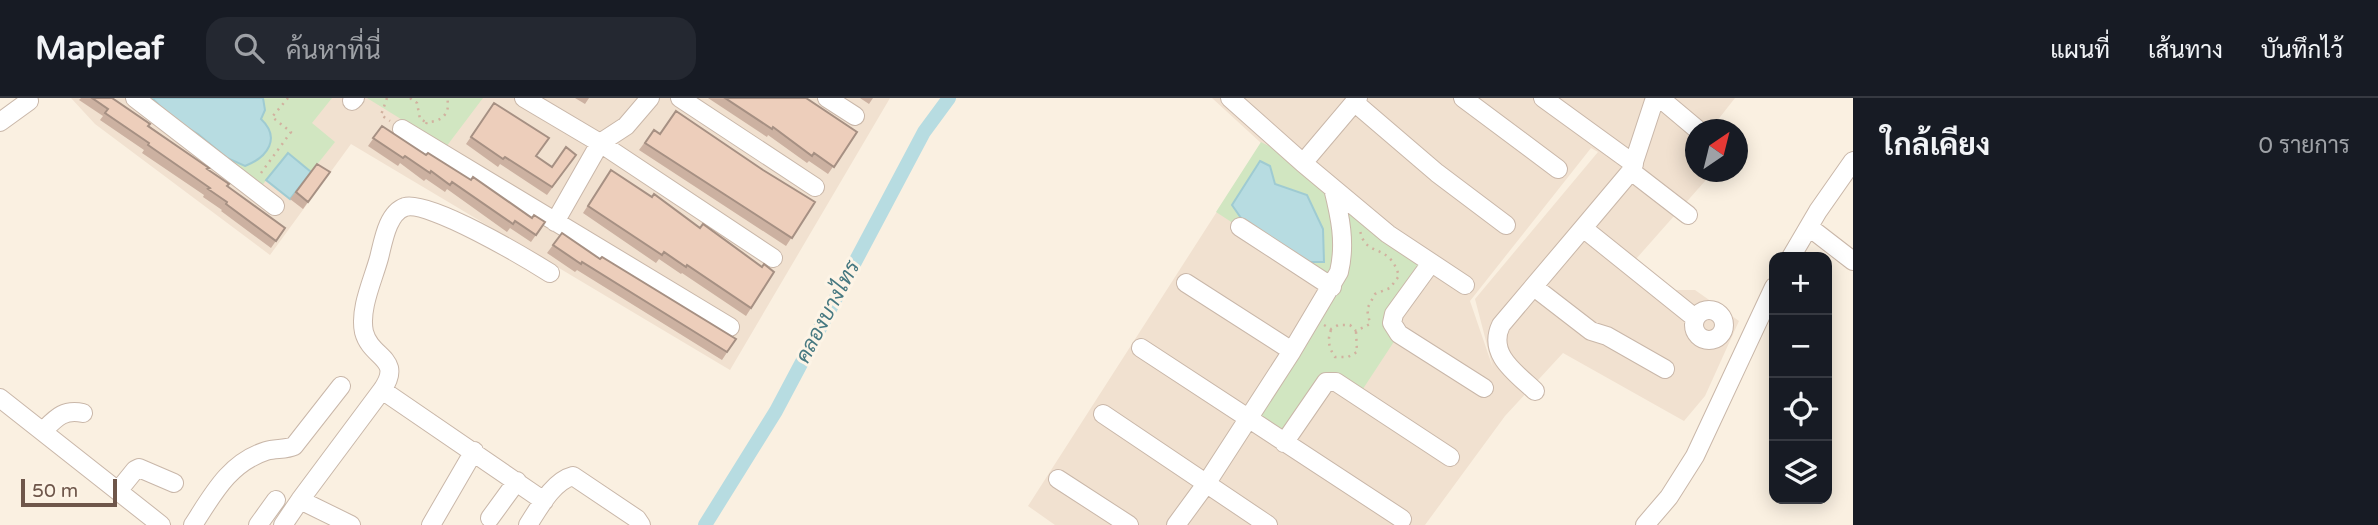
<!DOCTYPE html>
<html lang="th">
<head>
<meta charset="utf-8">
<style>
  :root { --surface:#171b24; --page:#242831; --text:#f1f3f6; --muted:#9ea1a6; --line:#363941 }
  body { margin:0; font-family:"Varela Round",Sarabun,sans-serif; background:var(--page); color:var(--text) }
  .controls { position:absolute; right:21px; bottom:21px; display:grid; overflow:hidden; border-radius:14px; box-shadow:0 4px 18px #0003 }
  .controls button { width:63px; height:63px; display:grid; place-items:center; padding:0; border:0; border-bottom:2px solid var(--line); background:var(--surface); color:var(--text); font:35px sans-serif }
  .compass { position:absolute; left:1685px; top:21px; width:63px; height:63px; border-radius:50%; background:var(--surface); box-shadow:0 4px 18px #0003; rotate:35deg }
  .scale { position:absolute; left:21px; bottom:18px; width:96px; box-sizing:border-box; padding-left:7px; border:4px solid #6e564a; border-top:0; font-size:19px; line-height:24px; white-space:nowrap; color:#6e564a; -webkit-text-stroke:5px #fdf4e6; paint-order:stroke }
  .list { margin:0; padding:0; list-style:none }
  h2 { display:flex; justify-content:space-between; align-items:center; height:91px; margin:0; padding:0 28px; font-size:30px }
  h2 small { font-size:23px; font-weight:400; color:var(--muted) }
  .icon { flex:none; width:38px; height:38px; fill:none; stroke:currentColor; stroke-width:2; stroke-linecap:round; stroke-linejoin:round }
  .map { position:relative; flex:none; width:1853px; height:427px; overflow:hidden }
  header { display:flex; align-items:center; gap:42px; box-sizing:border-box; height:98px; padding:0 35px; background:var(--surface); border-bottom:2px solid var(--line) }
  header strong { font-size:33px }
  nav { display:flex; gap:38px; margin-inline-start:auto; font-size:24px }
  .search { width:490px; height:63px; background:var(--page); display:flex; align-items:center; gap:18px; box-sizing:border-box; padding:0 24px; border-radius:21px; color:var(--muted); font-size:26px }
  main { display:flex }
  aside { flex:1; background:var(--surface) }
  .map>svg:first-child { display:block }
  .residential { fill:#f1e1d0; fill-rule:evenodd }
  .green { fill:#d1e6c1 }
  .water { fill:#b7dce1; stroke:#9fcbd2; stroke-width:2 }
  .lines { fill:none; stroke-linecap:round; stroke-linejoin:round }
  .canal { stroke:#b7dce1; stroke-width:14 }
  .minor-casing { stroke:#c9b7a9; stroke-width:20 }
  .path { stroke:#d1b19f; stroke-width:2.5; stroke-dasharray:2 5; stroke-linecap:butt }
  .minor { stroke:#fff; stroke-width:18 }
  .wall { fill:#ccb1a1 }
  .building { fill:#edcebb; stroke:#a69083; stroke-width:2 }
  .labels { text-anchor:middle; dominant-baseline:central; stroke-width:6; stroke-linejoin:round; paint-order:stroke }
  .water-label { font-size:21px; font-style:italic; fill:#467880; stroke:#fdf4e6 }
</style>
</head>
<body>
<header>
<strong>Mapleaf</strong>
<div class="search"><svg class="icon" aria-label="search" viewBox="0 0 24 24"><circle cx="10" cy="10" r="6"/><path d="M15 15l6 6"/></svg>ค้นหาที่นี่</div>
<nav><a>แผนที่</a><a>เส้นทาง</a><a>บันทึกไว้</a></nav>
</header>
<main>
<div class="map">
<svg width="1853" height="427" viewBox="0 0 1853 427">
  <rect width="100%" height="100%" fill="#faf0e1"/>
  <path class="residential" d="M 71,0 L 890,0 L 730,272 L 351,46 L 270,157 L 95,26 Z
    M 1212,0 L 1735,0 L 1713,28 L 1716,31 L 1696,32 L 1696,74 L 1713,74 L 1636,161 L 1670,192 L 1695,192 L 1739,223 L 1705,298 L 1684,323 L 1563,255 L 1505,318 L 1425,427 L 1055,427 L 1028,408 L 1261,45 ZM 1591,50 L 1598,54 L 1475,201 L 1493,270 L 1470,203 Z"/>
  <path class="green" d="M 141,0 L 332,0 L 312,25 L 335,44 L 311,74 L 288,55 L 260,90 Z
    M 367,0 L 483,0 L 446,49 Z
    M 1261,44 L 1303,65 L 1431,165 L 1388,228 L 1399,236 L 1357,300 L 1329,282 L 1289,349 L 1247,319 L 1331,189 L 1216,114 Z"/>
  <path class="water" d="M 152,0 L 263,0 L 265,12 L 261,21 C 281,40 268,59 245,68 L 227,60 L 198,36 L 174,22 Z
    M 288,55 L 311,74 L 290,101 L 266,82 Z
    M 1260,63 L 1270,68 L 1275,86 L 1307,97 L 1323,131 L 1324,164 L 1308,164 L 1241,120 L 1232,107 Z"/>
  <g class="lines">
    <path class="canal" d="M 705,427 L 776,313 L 924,34 L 949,0"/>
    <defs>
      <path id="minor" d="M 135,0 L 275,108
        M 524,0 L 600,45 L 773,160
        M 680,0 L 815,89
        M 827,0 L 855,18
        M 1230,0 L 1303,65 L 1388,136 L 1465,187
        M 1463,0 L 1558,71
        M 1543,0 L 1634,66
        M 1660,0 L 1698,32
        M 352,3 L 355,0
        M 1354,4 L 1437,75 L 1506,127
        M 0,24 L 29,3
        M 402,31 L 730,229
        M 1303,65 L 1358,0
        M 1631,73 L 1688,117
        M 555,124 L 600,45 L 626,28 L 650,0
        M 1240,129 L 1332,189
        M 1809,129 L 1853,163
        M 1583,130 L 1631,73 L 1655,0
        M 1791,159 L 1818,113 L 1853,63
        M 1431,165 L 1394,216 L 1392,225 L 1399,236 L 1484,290
        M 1186,185 L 1292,253
        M 1534,189 L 1591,233 L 1607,238 L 1665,271
        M1694 227a15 15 0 1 1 30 0a15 15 0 1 1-30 0Z
        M 1141,250 L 1402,421
        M 382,292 L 544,403
        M 1535,293 C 1516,275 1487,256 1501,227 L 1583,130 L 1695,220
        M 0,300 L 161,427
        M 1103,316 L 1268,427
        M 43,333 C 56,320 63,311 83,315
        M 1284,345 L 1326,284 L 1336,284 L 1450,359
        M 1058,381 L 1129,427
        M 118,393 L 135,372 L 139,370 L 174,385
        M 300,402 L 382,292 C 404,260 371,261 364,234 C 359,211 373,182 379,160 C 383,145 387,115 405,109 C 429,102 526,160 550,175
        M 490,420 L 517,383
        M 193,427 C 213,396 229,365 266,353 C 275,350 285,352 294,348 L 341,288
        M 258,427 L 276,402
        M 283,427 L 300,402 L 351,427
        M 431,427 L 474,353
        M 528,427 C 539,410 553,383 573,378 L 637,421 L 641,427
        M 1176,427 L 1206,386 L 1292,253 L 1339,174 C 1346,145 1340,118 1333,90
        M 1645,427 L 1669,399 L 1695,358 L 1774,189"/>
    </defs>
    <use href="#minor" class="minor-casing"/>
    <path class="path" d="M 387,0 L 381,17 L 390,23
      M 410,0 L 417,5 L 420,21 L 426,24
      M 426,26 L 427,24 C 442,24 451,15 447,0
      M 261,75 L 291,34 L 272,19 L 288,0
      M 1324,227 L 1331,231 L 1338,227 L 1350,227 L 1356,233 L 1370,226 L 1367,211 L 1375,196 L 1390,190 L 1399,178 C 1389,143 1365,161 1360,132
      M 1331,232 C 1327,242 1329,250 1335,259 L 1348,259 L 1357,254 L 1356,233"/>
    <use href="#minor" class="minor"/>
  </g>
  <path class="wall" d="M 81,0 L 112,0 L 207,71 L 227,88 L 285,130 L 271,150 L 221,113 L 222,112 L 203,99 L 204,97 L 142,55 L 144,52 L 100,22 L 103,18 L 79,2 Z
    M 575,0 L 589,0 L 585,6 Z
    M 708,0 L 806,0 L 857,34 L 828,76 L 809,63 L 807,65 L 768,37 L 767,39 Z
    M 860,0 L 873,0 L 869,6 Z
    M 494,5 L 536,58 L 552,69 L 576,57 L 547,97 L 500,66 L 498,69 L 466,46 Z
    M 382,28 L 426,57 L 532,120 L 545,124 L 531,144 L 510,130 L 507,134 L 447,91 L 445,94 L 426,81 L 424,83 L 400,65 L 398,68 L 368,48 Z
    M 654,32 L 660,36 L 763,72 L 815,104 L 786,148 L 639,52 Z
    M 317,66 L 330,74 L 303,111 L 290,101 Z
    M 611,72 L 700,130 L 762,169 L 774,174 L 746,218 L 682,175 L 681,176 L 659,161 L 656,165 L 583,115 Z
    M 562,135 L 600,161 L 736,241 L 722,262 L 577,172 L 575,174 L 547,155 Z"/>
  <path class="building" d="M 92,0 L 112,0 L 150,26 L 148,28 L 209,70 L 207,71 L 229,86 L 227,88 L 285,130 L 276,143 L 226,106 L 227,104 L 208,91 L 210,90 L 148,47 L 149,45 L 105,15 L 108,11 Z
    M 725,0 L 806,0 L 857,34 L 834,69 L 814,55 L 812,58 L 773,29 L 772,31 Z
    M 494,5 L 549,40 L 536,58 L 552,69 L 566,49 L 576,57 L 552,89 L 505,59 L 503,61 L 471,39 Z
    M 676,13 L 763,72 L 815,104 L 792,140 L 645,45 L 654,32 L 660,36 Z
    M 382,28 L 426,57 L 428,55 L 471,82 L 473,79 L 532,120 L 534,117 L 545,124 L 536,137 L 515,123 L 513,126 L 452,84 L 450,87 L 431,73 L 430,75 L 405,58 L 403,60 L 373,40 Z
    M 317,66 L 330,74 L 308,104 L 296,94 Z
    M 611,72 L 652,99 L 654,96 L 700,130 L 703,126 L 762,169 L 764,166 L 774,174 L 751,210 L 687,167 L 686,169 L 664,154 L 662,157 L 588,108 Z
    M 562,135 L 600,161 L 602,159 L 736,241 L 727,254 L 582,164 L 581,166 L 553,147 Z"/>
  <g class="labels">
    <g class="water-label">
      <text transform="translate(828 214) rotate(-62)">คลองบางไทร</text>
    </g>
  </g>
</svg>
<div class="controls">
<button>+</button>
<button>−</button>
<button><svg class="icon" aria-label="locate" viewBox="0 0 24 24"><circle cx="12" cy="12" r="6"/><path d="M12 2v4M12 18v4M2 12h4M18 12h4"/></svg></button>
<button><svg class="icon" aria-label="layers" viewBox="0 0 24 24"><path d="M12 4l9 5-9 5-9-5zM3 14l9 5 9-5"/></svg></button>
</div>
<svg class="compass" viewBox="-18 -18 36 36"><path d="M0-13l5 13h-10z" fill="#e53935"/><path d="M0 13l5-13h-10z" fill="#9ea1a6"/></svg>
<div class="scale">50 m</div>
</div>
<aside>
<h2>ใกล้เคียง<small>0 รายการ</small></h2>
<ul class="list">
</ul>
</aside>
</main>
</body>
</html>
